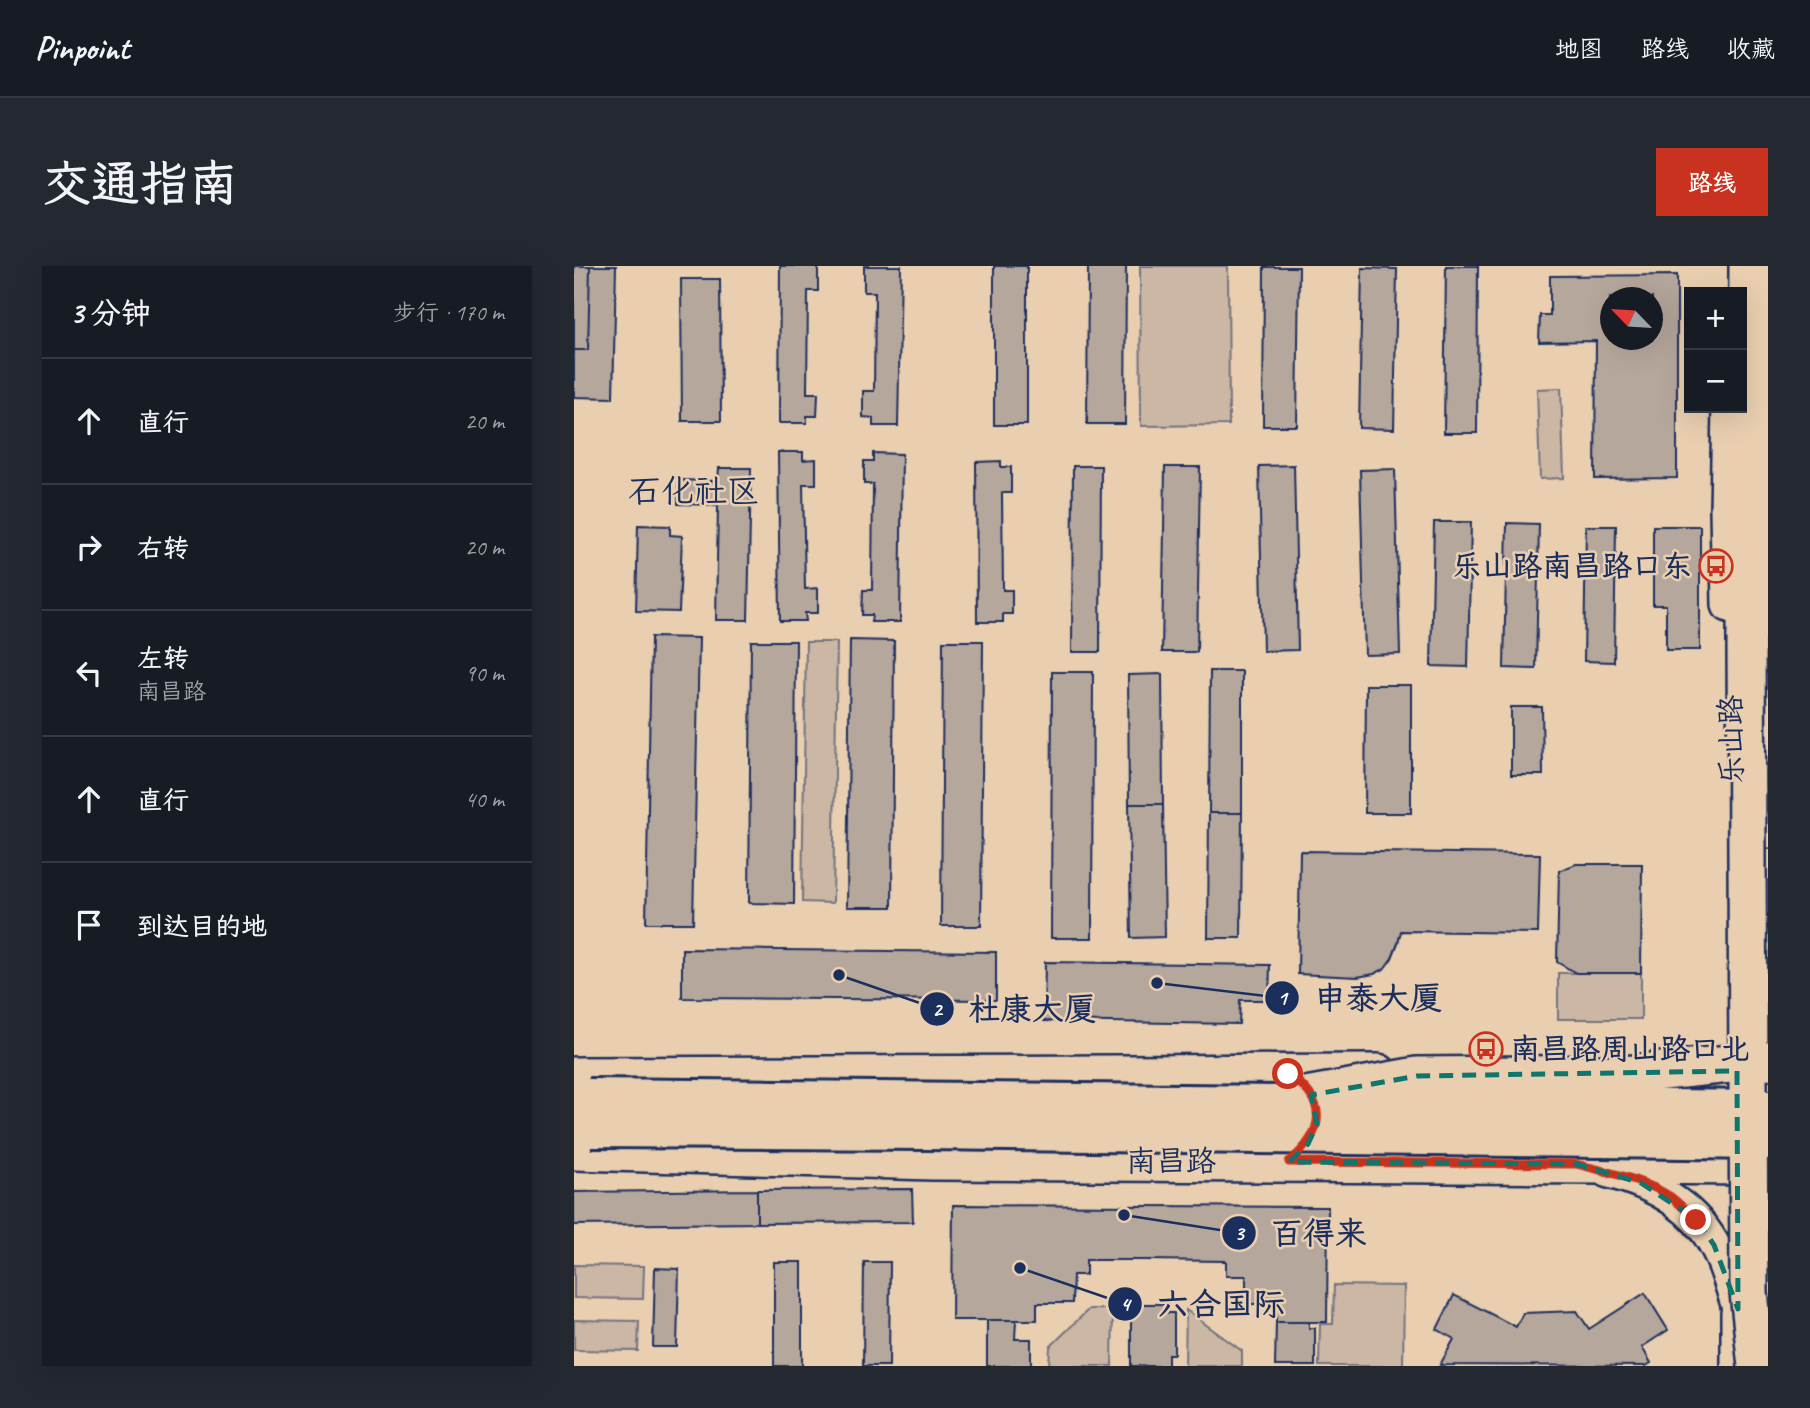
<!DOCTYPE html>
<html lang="zh">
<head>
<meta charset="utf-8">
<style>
  :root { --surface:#171b24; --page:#242831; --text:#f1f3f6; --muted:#9ea1a6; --line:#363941; --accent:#c8321e }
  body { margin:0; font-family:Caveat,"LXGW WenKai TC",sans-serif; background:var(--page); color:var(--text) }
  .controls { position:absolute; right:21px; top:21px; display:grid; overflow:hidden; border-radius:0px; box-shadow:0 7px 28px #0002 }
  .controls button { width:63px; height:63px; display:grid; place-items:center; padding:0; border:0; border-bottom:2px solid var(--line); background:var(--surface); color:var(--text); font:35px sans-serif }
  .compass { position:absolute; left:1026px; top:21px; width:63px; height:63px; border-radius:50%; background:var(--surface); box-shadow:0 7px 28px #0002; rotate:295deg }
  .stop { position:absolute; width:21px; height:21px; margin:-16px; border:5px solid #c8321e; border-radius:50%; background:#fff }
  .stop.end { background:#c8321e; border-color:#fff; box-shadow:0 2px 7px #0008 }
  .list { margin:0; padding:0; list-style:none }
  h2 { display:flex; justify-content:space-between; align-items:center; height:91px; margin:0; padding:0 28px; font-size:30px }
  h2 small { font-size:23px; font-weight:400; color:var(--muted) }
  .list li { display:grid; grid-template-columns:46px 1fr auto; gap:21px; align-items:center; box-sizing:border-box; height:126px; padding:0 28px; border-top:2px solid var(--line) }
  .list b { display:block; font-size:26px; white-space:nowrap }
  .list p { margin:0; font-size:23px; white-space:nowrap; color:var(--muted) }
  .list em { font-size:23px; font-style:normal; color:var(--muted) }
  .icon { flex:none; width:38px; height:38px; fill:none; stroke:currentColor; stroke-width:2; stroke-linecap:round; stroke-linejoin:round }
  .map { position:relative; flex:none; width:1194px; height:1100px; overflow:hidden; border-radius:0px }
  header { display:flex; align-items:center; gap:42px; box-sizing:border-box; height:98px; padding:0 35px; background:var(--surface); border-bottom:2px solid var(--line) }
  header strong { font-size:33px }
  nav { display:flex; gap:38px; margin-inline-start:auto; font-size:24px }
  .intro { display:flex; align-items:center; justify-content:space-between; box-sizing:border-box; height:168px; padding:0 42px }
  h1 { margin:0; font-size:49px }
  .button { padding:18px 32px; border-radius:0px; background:var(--accent); color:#fff; font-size:24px; font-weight:700 }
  main { display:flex; gap:42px; padding:0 42px }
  aside { flex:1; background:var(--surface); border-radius:0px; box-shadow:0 7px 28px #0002 }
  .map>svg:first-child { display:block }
  .green { fill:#cbb7a4; stroke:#737381; stroke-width:2 }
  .building { fill:#b6a79c; stroke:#1b2f5e; stroke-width:2; fill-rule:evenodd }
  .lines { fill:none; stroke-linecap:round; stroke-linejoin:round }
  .tertiary-casing { stroke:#1b2f5e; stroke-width:35 }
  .secondary-casing { stroke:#1b2f5e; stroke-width:38 }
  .primary-casing { stroke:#1b2f5e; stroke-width:42 }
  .tertiary { stroke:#e9cfb0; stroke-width:30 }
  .secondary { stroke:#e9cfb0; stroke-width:33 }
  .primary { stroke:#e9cfb0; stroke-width:37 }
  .primary-bridge-casing { stroke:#1b2f5e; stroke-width:42; stroke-linecap:butt }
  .trunk-bridge-casing { stroke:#1b2f5e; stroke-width:44; stroke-linecap:butt }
  .primary-bridge { stroke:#e9cfb0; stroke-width:37 }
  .trunk-bridge { stroke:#e9cfb0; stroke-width:38 }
  .route { stroke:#c8321e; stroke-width:9 }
  .marked { fill:none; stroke:#0f766e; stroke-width:5; stroke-dasharray:14 9; stroke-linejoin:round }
  .labels { text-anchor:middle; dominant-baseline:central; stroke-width:5; stroke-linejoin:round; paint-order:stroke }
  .poi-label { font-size:30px; font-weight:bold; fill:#1b2f5e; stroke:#e9cfb0; text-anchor:end }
  .street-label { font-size:30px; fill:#1b2f5e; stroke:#e9cfb0 }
  .quarter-label { font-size:33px; fill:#1b2f5e; stroke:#e9cfb0 }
  .leader { fill:none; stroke:#1b2f5e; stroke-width:2.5 }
  .callout-dot { fill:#1b2f5e; stroke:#e9cfb0; stroke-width:2.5 }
  .mark-label { font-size:21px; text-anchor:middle; font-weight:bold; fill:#fff }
  .callout-label { font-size:32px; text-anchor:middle; font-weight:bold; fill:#1b2f5e; stroke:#e9cfb0; stroke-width:5; stroke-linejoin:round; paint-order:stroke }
</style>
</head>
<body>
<header>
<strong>Pinpoint</strong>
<nav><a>地图</a><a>路线</a><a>收藏</a></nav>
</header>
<div class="intro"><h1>交通指南</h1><a class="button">路线</a></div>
<main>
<aside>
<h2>3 分钟<small>步行 · 170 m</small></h2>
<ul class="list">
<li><svg class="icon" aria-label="ahead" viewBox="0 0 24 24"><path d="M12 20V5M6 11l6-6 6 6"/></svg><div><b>直行</b></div><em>20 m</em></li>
<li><svg class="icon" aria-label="right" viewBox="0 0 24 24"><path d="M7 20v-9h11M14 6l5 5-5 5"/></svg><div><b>右转</b></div><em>20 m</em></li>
<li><svg class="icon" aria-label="left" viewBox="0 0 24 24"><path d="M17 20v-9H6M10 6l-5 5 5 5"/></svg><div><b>左转</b><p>南昌路</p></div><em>90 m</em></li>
<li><svg class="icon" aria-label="ahead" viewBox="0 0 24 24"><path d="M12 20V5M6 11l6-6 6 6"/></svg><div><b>直行</b></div><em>40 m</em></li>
<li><svg class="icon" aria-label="arrive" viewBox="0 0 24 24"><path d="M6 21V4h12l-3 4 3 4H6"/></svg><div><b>到达目的地</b></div></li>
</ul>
</aside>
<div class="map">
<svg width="1194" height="1100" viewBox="0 0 1194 1100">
  <rect width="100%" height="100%" fill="#e9cfb0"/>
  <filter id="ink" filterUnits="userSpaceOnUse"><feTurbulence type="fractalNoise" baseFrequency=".0143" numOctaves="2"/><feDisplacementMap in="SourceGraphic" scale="14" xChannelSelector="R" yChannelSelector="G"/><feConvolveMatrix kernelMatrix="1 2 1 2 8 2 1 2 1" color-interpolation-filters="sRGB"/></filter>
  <g filter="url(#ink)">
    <path class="green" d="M 566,0 L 654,0 L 655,159 L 567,160 Z
      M 987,122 L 990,212 L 966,213 L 963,123 Z
      M 232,376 L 263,376 L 259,637 L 228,636 Z
      M 984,707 L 1067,707 L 1067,753 L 984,753 Z
      M 0,999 L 70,1000 L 69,1033 L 0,1032 Z
      M 760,1019 L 830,1020 L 829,1100 L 745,1100 L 746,1058 L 759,1058 Z
      M 515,1043 L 539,1043 L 538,1100 L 475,1100 L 476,1081 Z
      M 612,1044 L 668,1085 L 668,1100 L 611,1100 Z
      M 0,1054 L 65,1055 L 64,1085 L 0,1084 Z"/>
    <path class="building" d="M 0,0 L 16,0 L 14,84 L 0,84 Z
      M 16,0 L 42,0 L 39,132 L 0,131 L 0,84 L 14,84 Z
      M 206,0 L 244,0 L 244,25 L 234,25 L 233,127 L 244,127 L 243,150 L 233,150 L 233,157 L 205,157 Z
      M 290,0 L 327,0 L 324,160 L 299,160 L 299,152 L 289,151 L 289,125 L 300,125 L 301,26 L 290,26 Z
      M 420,0 L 453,0 L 453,159 L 420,159 Z
      M 514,0 L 552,0 L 551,158 L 513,158 Z
      M 872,0 L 904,0 L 903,167 L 870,167 Z
      M 690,1 L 725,1 L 723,160 L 689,160 Z
      M 788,2 L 823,3 L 820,163 L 785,162 Z
      M 1103,9 L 1103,212 L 1021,213 L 1022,75 L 965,76 L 966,49 L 976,49 L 976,10 ZM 1036,32 L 1078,32 L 1078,74 L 1036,74 Z
      M 107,13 L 146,13 L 147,155 L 108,155 Z
      M 204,186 L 229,186 L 229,194 L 242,193 L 242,218 L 229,218 L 231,323 L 244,322 L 244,347 L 231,347 L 232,355 L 206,355 Z
      M 299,187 L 328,188 L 326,356 L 297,356 L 298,349 L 288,349 L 289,324 L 298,324 L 299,218 L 290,218 L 290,195 L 299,195 Z
      M 427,195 L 427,201 L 437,201 L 437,227 L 428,227 L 429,324 L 438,324 L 438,348 L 429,348 L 429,356 L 403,356 L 402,196 Z
      M 720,199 L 724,384 L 689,385 L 685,200 Z
      M 499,200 L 527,200 L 526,386 L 498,386 Z
      M 591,201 L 626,201 L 623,386 L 588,386 Z
      M 145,202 L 177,202 L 174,354 L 142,354 L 144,239 L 104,238 L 104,214 L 144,215 Z
      M 821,203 L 826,388 L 791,389 L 786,204 Z
      M 860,256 L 897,256 L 894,401 L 857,400 Z
      M 933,257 L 965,258 L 962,403 L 930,402 Z
      M 64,259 L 96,260 L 96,269 L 108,270 L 105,346 L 62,345 Z
      M 1012,260 L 1042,260 L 1040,396 L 1010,395 Z
      M 1079,260 L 1126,260 L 1126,384 L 1092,384 L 1092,339 L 1079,339 Z
      M 77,371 L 125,372 L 119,657 L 72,657 Z
      M 276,374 L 320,375 L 318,641 L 273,641 Z
      M 177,375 L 222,375 L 220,638 L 175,637 Z
      M 369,375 L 409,375 L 407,660 L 367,660 Z
      M 636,405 L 668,405 L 668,547 L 635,547 Z
      M 478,406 L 519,406 L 518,672 L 477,672 Z
      M 588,408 L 589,538 L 555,538 L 554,409 Z
      M 792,419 L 837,419 L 837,547 L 791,547 Z
      M 937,441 L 968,441 L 969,509 L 937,509 Z
      M 555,538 L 589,538 L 591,671 L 557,672 Z
      M 635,547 L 668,547 L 667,672 L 634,672 Z
      M 726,585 L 966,588 L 964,667 L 827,665 L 824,677 L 818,692 L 810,703 L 800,708 L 783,711 L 724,708 Z
      M 1002,598 L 1068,598 L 1067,707 L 1002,707 L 983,696 L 985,605 Z
      M 108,683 L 422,686 L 422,734 L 108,732 Z
      M 471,696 L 696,699 L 695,734 L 666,734 L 665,758 L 470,755 Z
      M 338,923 L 339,956 L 183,957 L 183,924 Z
      M 183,924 L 183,957 L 0,959 L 0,926 Z
      M 379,939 L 754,941 L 753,1056 L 702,1056 L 702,1038 L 672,1038 L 672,1010 L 652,1010 L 652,995 L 570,994 L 512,994 L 512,1009 L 499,1009 L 498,1037 L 463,1037 L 463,1054 L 378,1054 Z
      M 200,996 L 228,996 L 228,1100 L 200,1100 Z
      M 290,996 L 316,996 L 315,1100 L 289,1100 Z
      M 81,1002 L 105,1003 L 103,1081 L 79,1081 Z
      M 1071,1027 L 1094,1064 L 1068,1081 L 1077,1097 L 1072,1100 L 866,1099 L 880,1073 L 863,1063 L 880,1029 L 942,1061 L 949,1047 L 1003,1045 L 1015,1063 Z
      M 557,1038 L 594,1038 L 594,1047 L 600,1047 L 600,1088 L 594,1088 L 594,1100 L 557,1100 Z
      M 413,1054 L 442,1054 L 441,1073 L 457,1073 L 457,1100 L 413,1100 Z
      M 702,1056 L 735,1056 L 735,1062 L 741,1062 L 741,1100 L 701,1100 Z"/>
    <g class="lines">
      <defs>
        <path id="tertiary" d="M 1033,906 C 1077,917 1120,939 1142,982 C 1152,1001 1157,1022 1164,1043"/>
        <path id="secondary" d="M 1194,0 L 1194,565
          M 1155,142 L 1153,244 L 1155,339
          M 1164,1100 L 1164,1047"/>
        <path id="primary" d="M 1172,372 L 1174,0
          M 0,810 L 804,807
          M 0,885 L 359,895 L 1194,900"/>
      </defs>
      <use href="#tertiary" class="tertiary-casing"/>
      <use href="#secondary" class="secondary-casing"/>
      <use href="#primary" class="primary-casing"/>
      <use href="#tertiary" class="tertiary"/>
      <use href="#secondary" class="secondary"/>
      <use href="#primary" class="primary"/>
      <defs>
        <path id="primary-bridge" d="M 1172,372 L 1175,1027 L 1183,1100
          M 732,830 L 843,810 L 1060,808 L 1194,794"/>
        <path id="trunk-bridge" d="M 14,832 L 1194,844
          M 17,862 L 354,864 L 1194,874"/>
      </defs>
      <use href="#primary-bridge" class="primary-bridge-casing"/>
      <use href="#trunk-bridge" class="trunk-bridge-casing"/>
      <use href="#primary-bridge" class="primary-bridge"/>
      <use href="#trunk-bridge" class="trunk-bridge"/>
    </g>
  </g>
  <g class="lines" filter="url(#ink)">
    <path class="route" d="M 714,808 C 755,836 751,866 715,896 L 1002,898 C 1033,906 1070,913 1097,931 C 1106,938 1114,946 1122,954"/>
  </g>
  <path class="marked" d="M 1163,805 L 1164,1043 L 1140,979 L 1123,954 L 1067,917 L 1002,898 L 715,896 L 734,878 L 743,858 L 737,829 L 843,810 Z"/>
  <defs>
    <symbol id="bus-ring" viewBox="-11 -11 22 22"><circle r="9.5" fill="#e9cfb0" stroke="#c8321e" stroke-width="1.5"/><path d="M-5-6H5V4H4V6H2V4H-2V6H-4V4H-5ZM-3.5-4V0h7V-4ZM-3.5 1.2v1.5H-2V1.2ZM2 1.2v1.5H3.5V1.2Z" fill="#c8321e"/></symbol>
  </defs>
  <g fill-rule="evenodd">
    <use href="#bus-ring" x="1123" y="281" width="38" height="38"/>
    <use href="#bus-ring" x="893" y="764" width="38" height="38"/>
  </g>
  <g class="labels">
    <g class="poi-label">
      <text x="1118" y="300">乐山路南昌路口东</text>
      <text x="936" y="783" text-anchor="start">南昌路周山路口北</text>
    </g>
    <g class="street-label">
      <text transform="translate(1157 474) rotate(-91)">乐山路</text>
      <text x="597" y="895">南昌路</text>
    </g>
    <g class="quarter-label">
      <text x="120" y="225">石化社区</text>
    </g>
  </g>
  <path class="leader" d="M583 717L708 732M265 709L363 743M550 949L665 967M446 1002L551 1038"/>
  <g class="callout-dot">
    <circle cx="583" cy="717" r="7"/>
    <circle cx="265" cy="709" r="7"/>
    <circle cx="550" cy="949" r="7"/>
    <circle cx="446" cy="1002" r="7"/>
    <circle cx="708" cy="732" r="18"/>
    <circle cx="363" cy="743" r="18"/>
    <circle cx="665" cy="967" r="18"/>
    <circle cx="551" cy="1038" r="18"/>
  </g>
  <g class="mark-label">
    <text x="708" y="739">1</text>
    <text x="363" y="750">2</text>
    <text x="665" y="974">3</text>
    <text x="551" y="1045">4</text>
  </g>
  <g class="callout-label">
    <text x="804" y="743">申泰大厦</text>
    <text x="458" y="754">杜康大厦</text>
    <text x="745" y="978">百得来</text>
    <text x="647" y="1049">六合国际</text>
  </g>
</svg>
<div class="controls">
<button>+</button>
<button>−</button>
</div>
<svg class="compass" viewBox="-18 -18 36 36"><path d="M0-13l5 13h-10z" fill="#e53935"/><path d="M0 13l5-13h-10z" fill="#9ea1a6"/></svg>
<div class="stop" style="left:714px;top:808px"></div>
<div class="stop end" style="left:1122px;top:954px"></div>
</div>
</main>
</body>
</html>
